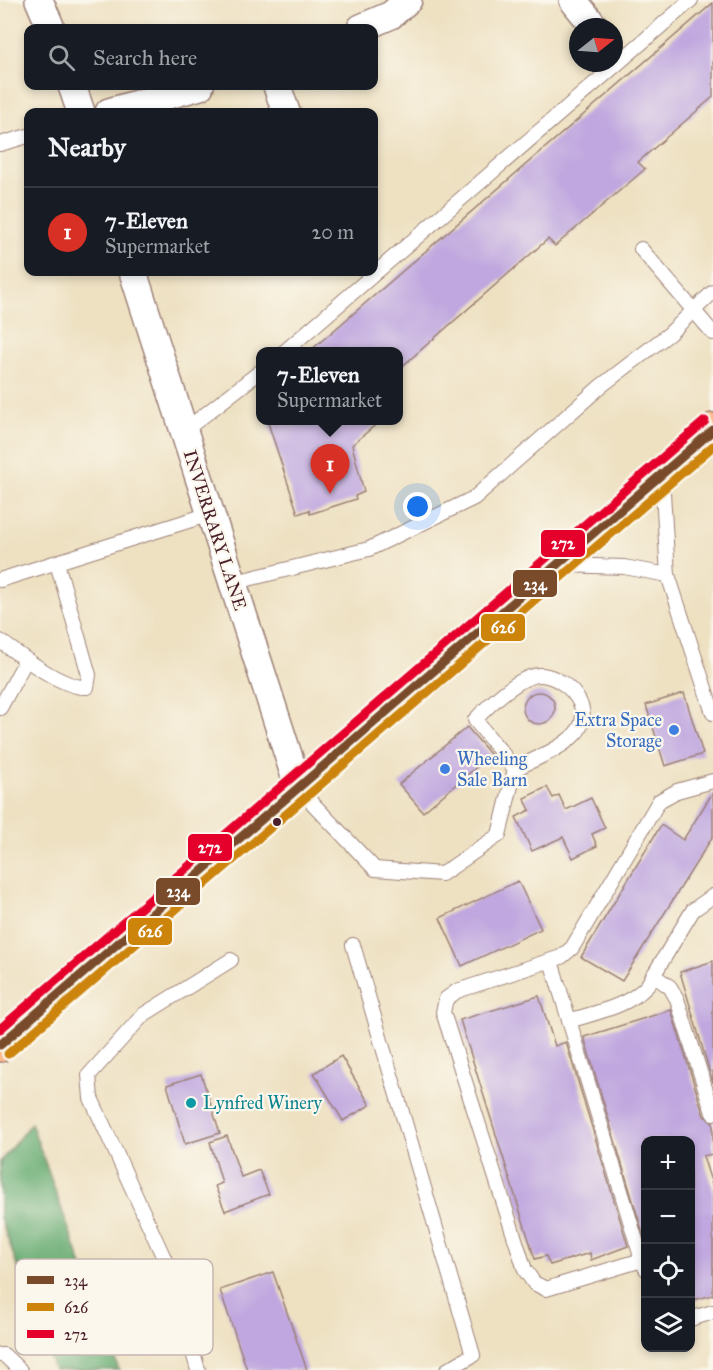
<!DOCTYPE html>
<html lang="en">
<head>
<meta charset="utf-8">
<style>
  :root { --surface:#171b24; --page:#242831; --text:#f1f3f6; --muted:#9ea1a6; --line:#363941; --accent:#d93025 }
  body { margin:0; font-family:"IM FELL Great Primer",serif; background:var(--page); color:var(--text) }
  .controls { position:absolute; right:18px; bottom:18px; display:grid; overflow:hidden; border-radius:12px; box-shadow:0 3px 9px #0003 }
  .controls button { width:54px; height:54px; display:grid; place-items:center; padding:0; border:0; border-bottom:2px solid var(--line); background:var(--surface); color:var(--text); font:30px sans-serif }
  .compass { position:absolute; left:569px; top:18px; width:54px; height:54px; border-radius:50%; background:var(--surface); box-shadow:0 3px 9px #0003; rotate:73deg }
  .you { position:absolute; left:418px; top:507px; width:21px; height:21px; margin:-15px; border:4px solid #fff; border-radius:50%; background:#1a73e8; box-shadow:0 0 0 9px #1a73e833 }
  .badge { display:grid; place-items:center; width:39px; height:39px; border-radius:50%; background:var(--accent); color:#fff; font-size:20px; font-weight:700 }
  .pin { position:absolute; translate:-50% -50px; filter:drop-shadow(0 2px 3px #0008) }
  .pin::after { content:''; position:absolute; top:32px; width:21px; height:18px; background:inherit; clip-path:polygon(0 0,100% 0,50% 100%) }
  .popup { position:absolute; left:256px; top:347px; width:147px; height:78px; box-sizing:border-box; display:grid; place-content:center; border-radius:12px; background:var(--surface); filter:drop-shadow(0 2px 4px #0005); font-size:20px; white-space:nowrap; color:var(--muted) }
  .popup b { font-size:22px; color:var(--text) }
  .popup::after { content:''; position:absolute; left:50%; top:100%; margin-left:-12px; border:12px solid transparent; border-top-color:var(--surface) }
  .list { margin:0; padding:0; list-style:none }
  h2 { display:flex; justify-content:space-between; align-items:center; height:78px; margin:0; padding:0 24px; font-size:26px }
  h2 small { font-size:20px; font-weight:400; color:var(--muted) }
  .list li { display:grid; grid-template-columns:39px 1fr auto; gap:18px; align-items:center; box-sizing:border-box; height:90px; padding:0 24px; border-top:2px solid var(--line) }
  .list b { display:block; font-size:22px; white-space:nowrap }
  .list p { margin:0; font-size:20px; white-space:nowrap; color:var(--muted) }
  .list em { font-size:20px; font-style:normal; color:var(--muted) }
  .icon { flex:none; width:33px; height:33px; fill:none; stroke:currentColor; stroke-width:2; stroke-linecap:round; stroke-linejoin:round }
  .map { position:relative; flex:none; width:713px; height:1370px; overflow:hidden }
  .search { position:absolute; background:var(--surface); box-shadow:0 3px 9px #0003; left:24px; top:24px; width:354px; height:66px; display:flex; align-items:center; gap:15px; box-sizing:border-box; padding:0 21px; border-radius:12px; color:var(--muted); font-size:22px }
  .panel { position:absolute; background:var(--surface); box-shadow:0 3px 9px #0003; left:24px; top:108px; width:354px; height:168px; border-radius:12px }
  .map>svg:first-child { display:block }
  .forest { fill:#67ac72; stroke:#58664e; stroke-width:1.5 }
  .building { fill:#c0a7df }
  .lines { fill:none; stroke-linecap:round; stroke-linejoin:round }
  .lane-casing { stroke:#9c8076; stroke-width:16 }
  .street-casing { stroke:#9c8076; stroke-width:30 }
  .primary-casing { stroke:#9c8076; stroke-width:36 }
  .lane { stroke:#fff; stroke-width:14 }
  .street { stroke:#fff; stroke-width:27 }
  .primary { stroke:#fcba8e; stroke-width:33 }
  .bus-1-casing { stroke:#fbf7ec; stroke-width:14 }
  .bus-2-casing { stroke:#fbf7ec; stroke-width:14 }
  .bus-3-casing { stroke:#fbf7ec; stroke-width:14 }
  .bus-1 { stroke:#7a4b2a; stroke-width:9 }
  .bus-2 { stroke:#cc840b; stroke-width:9 }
  .bus-3 { stroke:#e4002b; stroke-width:9 }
  .shop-dot { fill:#3f7fe0; stroke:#fbf7ec; stroke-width:2 }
  .bus-dot { fill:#4a1f2b; stroke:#fbf7ec; stroke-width:2 }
  .culture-dot { fill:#0f9aa8; stroke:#fbf7ec; stroke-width:2 }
  .labels { text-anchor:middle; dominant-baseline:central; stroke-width:4.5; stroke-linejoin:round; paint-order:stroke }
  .street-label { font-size:18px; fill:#4a1f2b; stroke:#fbf7ec }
  .shop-label { font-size:18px; fill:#366cbe; stroke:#fbf7ec; text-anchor:end }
  .culture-label { font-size:18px; fill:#0d838f; stroke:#fbf7ec; text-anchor:start }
  .key { fill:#fbf7ec; stroke:#c6b6b2; stroke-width:1.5 }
  .key-label { font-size:16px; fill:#4a1f2b }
  .line-badge { stroke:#fbf7ec; stroke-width:2 }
  .badge-label { font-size:16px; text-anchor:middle; font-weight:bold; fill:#fff }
</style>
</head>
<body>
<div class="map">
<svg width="713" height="1370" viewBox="0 0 713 1370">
  <rect width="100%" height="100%" fill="#fbf7ec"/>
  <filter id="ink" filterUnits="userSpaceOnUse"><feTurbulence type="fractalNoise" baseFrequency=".0167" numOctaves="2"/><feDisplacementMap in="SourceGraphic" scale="12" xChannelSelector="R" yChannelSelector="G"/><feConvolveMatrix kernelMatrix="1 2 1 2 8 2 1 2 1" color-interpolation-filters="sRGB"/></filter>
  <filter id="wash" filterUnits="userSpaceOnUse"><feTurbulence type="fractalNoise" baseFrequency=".008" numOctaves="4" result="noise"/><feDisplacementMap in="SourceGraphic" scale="24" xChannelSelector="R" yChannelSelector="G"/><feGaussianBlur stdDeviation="1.35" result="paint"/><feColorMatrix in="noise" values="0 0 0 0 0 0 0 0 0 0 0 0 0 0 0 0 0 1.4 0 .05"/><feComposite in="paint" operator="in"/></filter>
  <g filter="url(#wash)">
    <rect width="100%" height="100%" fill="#eee1c2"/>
    <path class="forest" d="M 31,1123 L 119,1370 L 54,1370 L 0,1217 L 0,1162 Z"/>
    <g id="blocks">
      <path class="building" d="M 713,3 L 713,97 L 638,162 L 645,169 L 555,246 L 548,239 L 399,369 L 399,351 L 310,351 Z
        M 267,420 L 381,420 L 352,445 L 364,492 L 355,496 L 356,499 L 310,514 L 309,510 L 298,514 Z
        M523 708a16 16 0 1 1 32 0a16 16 0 1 1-32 0Z
        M 684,693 L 703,754 L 665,766 L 646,705 Z
        M 467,727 L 491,755 L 423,812 L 399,784 Z
        M 547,787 L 553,798 L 559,795 L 566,810 L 591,798 L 605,828 L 592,834 L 597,846 L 573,858 L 563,837 L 532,851 L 516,817 L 530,810 L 524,798 Z
        M 713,792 L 713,836 L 622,981 L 581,957 L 661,825 L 683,840 Z
        M 518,881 L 541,929 L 462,966 L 440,918 Z
        M 713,961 L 713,1083 L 680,972 Z
        M 539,996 L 555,1046 L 566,1042 L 628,1246 L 591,1260 L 590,1253 L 550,1265 L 546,1256 L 535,1259 L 460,1020 Z
        M 671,1010 L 704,1116 L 713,1122 L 713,1154 L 703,1156 L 713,1188 L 713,1295 L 690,1301 L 690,1140 L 645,1140 L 645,1241 L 584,1037 Z
        M 341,1056 L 370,1105 L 343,1121 L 314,1073 Z
        M 201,1074 L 220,1133 L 185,1144 L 167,1085 Z
        M 227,1136 L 241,1177 L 259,1170 L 269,1194 L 225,1211 L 215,1186 L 222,1183 L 210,1142 Z
        M 273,1272 L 307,1370 L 247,1370 L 220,1290 Z"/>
    </g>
  </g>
  <g filter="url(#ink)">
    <use href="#blocks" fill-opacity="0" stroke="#9c8076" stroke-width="1.5"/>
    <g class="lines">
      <defs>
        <path id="lane" d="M 0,144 L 28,136
          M 641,249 L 713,333
          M 284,352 L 691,0
          M 184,431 L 261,371
          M 662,476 L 668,575 L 713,713
          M 563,565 L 624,567 L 668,575
          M 0,580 L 210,514
          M 232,583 L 369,549 L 474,498 L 601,386 L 669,334 L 713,292
          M 0,641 C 20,655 63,689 87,687 L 89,675 L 57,563
          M 0,708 L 26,660
          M 299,789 L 375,869 L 442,874 L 499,835 L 515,769 C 534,759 560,750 575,734 C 597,711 568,678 542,675 C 521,673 488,706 475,720 L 515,769
          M 353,945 L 473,1355 L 447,1370
          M 551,961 L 642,1260
          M 653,975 L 670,987 L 677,999 L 713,1113
          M 569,1021 C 597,1012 627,1007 647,986 L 693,910 L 713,896
          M 646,1269 L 642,1260 L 546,1289 L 534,1283 L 525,1270 L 443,1012 L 446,999 L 457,991 L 561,957 L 572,948 L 659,801 L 677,791 L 713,781
          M 690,1319 L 713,1312
          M 0,1355 L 4,1355 L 20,1370
          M 198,1370 L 169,1269 L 91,1098 L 89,1075 L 143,1015 L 231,960"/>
        <path id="street" d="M 39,0 L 51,28
          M 573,0 L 594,26
          M 361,28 L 391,15 L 408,0
          M 72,86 L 81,112
          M 277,86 L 286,112
          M 109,112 L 200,86
          M 133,272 L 299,789"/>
        <path id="primary" d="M 0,1045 L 713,430"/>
      </defs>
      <use href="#lane" class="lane-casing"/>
      <use href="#street" class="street-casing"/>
      <use href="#primary" class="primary-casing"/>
      <use href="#lane" class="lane"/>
      <use href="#street" class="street"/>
      <use href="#primary" class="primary"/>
      <defs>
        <path id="bus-1" d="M 0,1045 L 713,430"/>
        <path id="bus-2" d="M 8,1054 L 713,446"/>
        <path id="bus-3" d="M 0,1029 L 705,421"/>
      </defs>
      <use href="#bus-1" class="bus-1-casing"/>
      <use href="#bus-2" class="bus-2-casing"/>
      <use href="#bus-3" class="bus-3-casing"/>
      <use href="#bus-1" class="bus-1"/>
      <use href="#bus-2" class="bus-2"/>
      <use href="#bus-3" class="bus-3"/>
    </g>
  </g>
  <g class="shop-dot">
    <circle cx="674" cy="730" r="6"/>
    <circle cx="445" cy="769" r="6"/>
  </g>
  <circle class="bus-dot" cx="277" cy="822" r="5"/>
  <circle class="culture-dot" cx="191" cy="1103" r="6"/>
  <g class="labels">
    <g class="street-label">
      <text transform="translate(215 530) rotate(72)">INVERRARY LANE</text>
    </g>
    <g class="shop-label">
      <text x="662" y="720">Extra Space<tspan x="662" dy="21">Storage</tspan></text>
      <text x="457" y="759" text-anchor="start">Wheeling<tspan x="457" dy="21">Sale Barn</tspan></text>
    </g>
    <g class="culture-label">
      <text x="203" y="1103">Lynfred Winery</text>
    </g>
  </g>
  <rect x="15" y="1259" width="198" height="96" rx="9" class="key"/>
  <rect x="27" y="1276" width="27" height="8" fill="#7a4b2a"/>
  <rect x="27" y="1303" width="27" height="8" fill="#cc840b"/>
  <rect x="27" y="1330" width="27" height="8" fill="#e4002b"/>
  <g class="key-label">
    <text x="64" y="1286">234</text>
    <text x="64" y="1313">626</text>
    <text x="64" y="1340">272</text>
  </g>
  <g class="line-badge">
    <rect x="540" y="529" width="46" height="29" rx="6" fill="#e4002b"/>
    <rect x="512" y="569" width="46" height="29" rx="6" fill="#7a4b2a"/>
    <rect x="480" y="613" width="46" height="29" rx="6" fill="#cc840b"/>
    <rect x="187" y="833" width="46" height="29" rx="6" fill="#e4002b"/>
    <rect x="155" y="877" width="46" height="29" rx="6" fill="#7a4b2a"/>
    <rect x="127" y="917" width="46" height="29" rx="6" fill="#cc840b"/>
  </g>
  <g class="badge-label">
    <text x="563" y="549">272</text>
    <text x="535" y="590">234</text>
    <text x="503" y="633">626</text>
    <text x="210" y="853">272</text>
    <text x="178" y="897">234</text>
    <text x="150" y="937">626</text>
  </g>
</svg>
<div class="controls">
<button>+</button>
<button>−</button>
<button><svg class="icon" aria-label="locate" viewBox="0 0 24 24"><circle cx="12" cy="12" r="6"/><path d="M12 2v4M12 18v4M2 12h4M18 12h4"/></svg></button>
<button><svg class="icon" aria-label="layers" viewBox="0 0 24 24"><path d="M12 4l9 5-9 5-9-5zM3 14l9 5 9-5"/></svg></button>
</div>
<svg class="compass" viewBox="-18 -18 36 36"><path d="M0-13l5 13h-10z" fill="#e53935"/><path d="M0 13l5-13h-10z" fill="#9ea1a6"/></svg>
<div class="you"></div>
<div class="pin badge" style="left:330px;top:494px">1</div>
<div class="popup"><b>7-Eleven</b>Supermarket</div>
<div class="search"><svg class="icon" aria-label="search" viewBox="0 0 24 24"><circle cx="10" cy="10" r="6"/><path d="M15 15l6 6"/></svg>Search here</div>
<section class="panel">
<h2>Nearby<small></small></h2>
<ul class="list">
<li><span class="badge">1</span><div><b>7-Eleven</b><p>Supermarket</p></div><em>20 m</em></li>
</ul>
</section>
</div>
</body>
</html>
